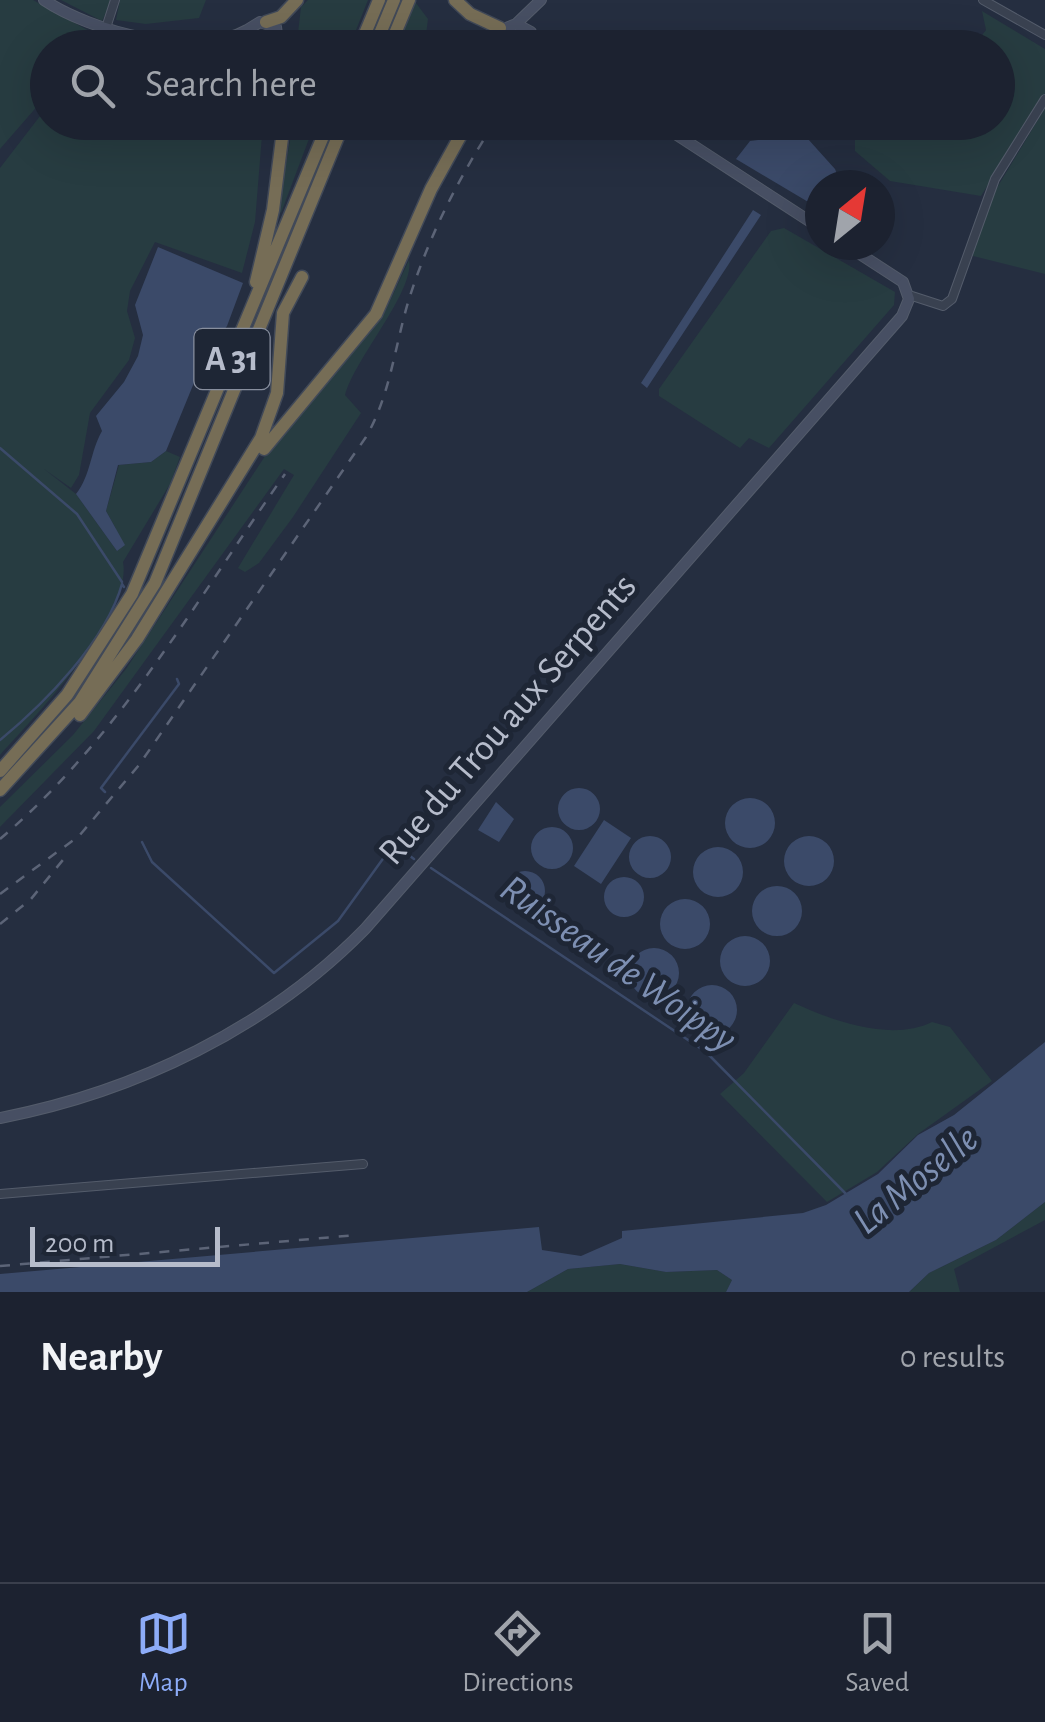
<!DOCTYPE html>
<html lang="en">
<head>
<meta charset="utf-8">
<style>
  :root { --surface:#1c2230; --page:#252a38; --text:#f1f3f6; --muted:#a0a4ab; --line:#3a3f4c; --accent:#8dacf8 }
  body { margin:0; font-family:"Alegreya Sans",sans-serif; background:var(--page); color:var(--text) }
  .compass { position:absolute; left:805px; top:170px; width:90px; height:90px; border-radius:50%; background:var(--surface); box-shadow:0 10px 40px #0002; rotate:30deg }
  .scale { position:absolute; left:30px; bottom:25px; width:190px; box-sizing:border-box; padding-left:10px; border:5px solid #b6bccb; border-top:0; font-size:28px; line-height:35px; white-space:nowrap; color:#b6bccb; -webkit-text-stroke:8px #1e2635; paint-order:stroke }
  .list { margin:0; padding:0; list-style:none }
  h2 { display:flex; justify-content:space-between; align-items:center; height:130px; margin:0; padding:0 40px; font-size:42px }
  h2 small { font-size:32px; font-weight:400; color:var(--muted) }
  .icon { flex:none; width:55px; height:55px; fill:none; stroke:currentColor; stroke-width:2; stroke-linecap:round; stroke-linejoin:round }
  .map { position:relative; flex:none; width:1045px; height:1292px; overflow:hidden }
  .search { position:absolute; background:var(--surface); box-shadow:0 10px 40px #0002; left:30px; right:30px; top:30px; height:110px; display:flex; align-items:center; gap:25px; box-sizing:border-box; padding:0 35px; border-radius:55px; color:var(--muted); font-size:38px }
  .sheet { height:290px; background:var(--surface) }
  nav { display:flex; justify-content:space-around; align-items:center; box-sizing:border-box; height:140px; border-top:2px solid var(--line); background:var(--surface); font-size:28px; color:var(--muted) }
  nav a { display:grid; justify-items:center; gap:5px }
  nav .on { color:var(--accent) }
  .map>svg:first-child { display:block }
  .green { fill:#273c41 }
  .water { fill:#3b4a69 }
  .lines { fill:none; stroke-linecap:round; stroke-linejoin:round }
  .stream { stroke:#3b4a69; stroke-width:2.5 }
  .street-casing { stroke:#545c6b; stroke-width:10 }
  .secondary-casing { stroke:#545c6b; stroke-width:12 }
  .highway-casing { stroke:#414958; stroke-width:15 }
  .street { stroke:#394150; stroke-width:8 }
  .secondary { stroke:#474f63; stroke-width:10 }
  .highway { stroke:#766d56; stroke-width:12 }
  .rail { stroke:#5c6477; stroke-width:2.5; stroke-dasharray:10 10; stroke-linecap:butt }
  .secondary-bridge-casing { stroke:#545c6b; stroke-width:12; stroke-linecap:butt }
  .secondary-bridge { stroke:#474f63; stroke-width:10 }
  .labels { text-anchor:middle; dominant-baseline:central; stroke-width:10; stroke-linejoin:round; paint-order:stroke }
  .shield { fill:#1e2635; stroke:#888f9e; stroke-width:2.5 }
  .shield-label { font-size:35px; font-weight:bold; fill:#b6bccb }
  .street-label { font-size:38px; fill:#b6bccb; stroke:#1e2635 }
  .water-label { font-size:40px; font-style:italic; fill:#7d8fb2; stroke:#1e2635 }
</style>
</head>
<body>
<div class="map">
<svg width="1045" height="1292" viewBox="0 0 1045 1292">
  <rect width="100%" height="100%" fill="#252e40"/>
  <path class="green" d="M 0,0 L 33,0 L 91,32 L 93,38 L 86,47 L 48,48 L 47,95 L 0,149 Z
    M 61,0 L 112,0 L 102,21 Z
    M 120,0 L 206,0 L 199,18 L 146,24 L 116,20 Z
    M 308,0 L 368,0 L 356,30 L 345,39 L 298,33 L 301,7 Z
    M 416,3 L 428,19 L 426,35 L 419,41 L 396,40 Z
    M 982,11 L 1045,49 L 1045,93 L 981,196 L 890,181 L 855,151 L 855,123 L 998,122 L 998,48 L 973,47 L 986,30 Z
    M 47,107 L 48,122 L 263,123 L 255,222 L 242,273 L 155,242 L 130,291 L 127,311 L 135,338 L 129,360 L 90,413 L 79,475 L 71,488 L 44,469 L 76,494 L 117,551 L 115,527 L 106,511 L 119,465 L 151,462 L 166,451 L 180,457 L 170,484 L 123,562 C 133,614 35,717 0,755 L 0,168 Z
    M 1045,108 L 1045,274 L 969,255 L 986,206 Z
    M 293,123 L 315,123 L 281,213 L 278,211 Z
    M 784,228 L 895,292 L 894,305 L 769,448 L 749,438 L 740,448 L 659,396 L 659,389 L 771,231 Z
    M 409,260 C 415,291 355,358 345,395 L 361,413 L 293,517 L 259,563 L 245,572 L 238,568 L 294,475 L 284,469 L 94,731 L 0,827 L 0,807 L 73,735 L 126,669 L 267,453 L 382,318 Z
    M 794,1003 C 833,1021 892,1042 932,1022 L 950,1027 L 992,1081 L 918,1134 L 877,1172 L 827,1202 L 720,1094 L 744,1073 Z
    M 1045,1202 L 1045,1220 L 954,1269 L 960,1292 L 909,1292 L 929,1273 L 996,1240 Z
    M 620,1264 L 666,1272 L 717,1270 L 732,1280 L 726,1292 L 527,1292 L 568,1269 Z"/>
  <path class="water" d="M 781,137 L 808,139 L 835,169 L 841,185 L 820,185 L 820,209 L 736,159 L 750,141 Z
    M 753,210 L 761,215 L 647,388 L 641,383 Z
    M 158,247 L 243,283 L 227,326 L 205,356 L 166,451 L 151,462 L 118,465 L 106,511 L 125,545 L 117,551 L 76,494 C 91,475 90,452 102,431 L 96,416 L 124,382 L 138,356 L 143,335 L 135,305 Z
    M558 809a21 21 0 1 1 42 0a21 21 0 1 1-42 0Z
    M725 823a25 25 0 1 1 50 0a25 25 0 1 1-50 0Z
    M 496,802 L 514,819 L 499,842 L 478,830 Z
    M 604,820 L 631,838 L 601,884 L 574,866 Z
    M531 848a21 21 0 1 1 42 0a21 21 0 1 1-42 0Z
    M784 861a25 25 0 1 1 50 0a25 25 0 1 1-50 0Z
    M629 857a21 21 0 1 1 42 0a21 21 0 1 1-42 0Z
    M693 872a25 25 0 1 1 50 0a25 25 0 1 1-50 0Z
    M505 891a20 20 0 1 1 40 0a20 20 0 1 1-40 0Z
    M604 897a20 20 0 1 1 40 0a20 20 0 1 1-40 0Z
    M752 911a25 25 0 1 1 50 0a25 25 0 1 1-50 0Z
    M660 924a25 25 0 1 1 50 0a25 25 0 1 1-50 0Z
    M720 961a25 25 0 1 1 50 0a25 25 0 1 1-50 0Z
    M629 973a25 25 0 1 1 50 0a25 25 0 1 1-50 0Z
    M687 1010a25 25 0 1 1 50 0a25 25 0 1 1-50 0Z
    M 1045,1042 L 1045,1202 L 996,1240 L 929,1273 L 909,1292 L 726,1292 L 732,1280 L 717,1270 L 666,1272 L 620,1264 L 568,1269 L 527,1292 L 0,1292 L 0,1274 L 539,1227 L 542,1250 L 581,1256 L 622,1238 L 622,1231 L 803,1213 L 826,1205 L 878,1174 L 918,1135 L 954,1115 Z"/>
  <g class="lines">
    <path class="stream" d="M 0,448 L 77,514 L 122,582
      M 0,740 C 45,703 106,641 122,584 L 124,587
      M 105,792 L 101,788 L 179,684 L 177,679
      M 142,842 L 152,862 L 274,973 L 338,921 L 390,849 L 398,847 L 414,859
      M 431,868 L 706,1052 L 848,1196"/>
    <defs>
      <path id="street" d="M 983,0 L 1045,35
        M 105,31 L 115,0
        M 909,295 L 943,306 L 952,299 L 995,179 L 1045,99
        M 0,1194 L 363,1164"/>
      <path id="secondary" d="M 44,0 C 90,31 195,60 247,30
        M 516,24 L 531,32 L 536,48
        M 393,47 L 415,48
        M 246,48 L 247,30 L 260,22 L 276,27 L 279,48
        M 284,48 L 342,46
        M 461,48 L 491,41
        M 490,48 L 496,32 L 516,24 L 541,0
        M 657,122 L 820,228
        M 0,1118 C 135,1092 268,1028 365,929 L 902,316 L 909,299 L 903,282 L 846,245"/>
      <path id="highway" d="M 455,0 L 470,14 L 500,28
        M 266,22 L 281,17 L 297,0
        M 359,48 L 379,0
        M 374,48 L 394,0
        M 389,48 L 409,0
        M 256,282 L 273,210 L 284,122
        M 264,449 L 376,314 L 431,189 L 468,122
        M 80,715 L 137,639 L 261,438 L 277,393 L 283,313 L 302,277
        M 0,771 L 67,695 L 132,594 L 329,122
        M 0,790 L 80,702 L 155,583 L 344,122"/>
    </defs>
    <use href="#street" class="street-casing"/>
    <use href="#secondary" class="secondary-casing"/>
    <use href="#highway" class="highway-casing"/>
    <use href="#street" class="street"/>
    <use href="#secondary" class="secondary"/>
    <use href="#highway" class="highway"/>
    <path class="rail" d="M 0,839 C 118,739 197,599 285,474
      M 0,894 L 79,836 L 139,765 L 366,437 C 391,394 395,343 410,296 C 430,234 459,177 495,122
      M 0,924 L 31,899 L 67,855
      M 0,1266 L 357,1235"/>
    <defs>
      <path id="secondary-bridge" d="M 342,46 L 393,47"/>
    </defs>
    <use href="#secondary-bridge" class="secondary-bridge-casing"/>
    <use href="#secondary-bridge" class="secondary-bridge"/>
  </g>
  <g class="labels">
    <rect class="shield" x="194.5" y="329" width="75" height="60" rx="8"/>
    <g class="shield-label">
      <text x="232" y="359">A 31</text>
    </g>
    <g class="street-label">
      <text transform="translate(508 720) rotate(-49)">Rue du Trou aux Serpents</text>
    </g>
    <g class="water-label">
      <text transform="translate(618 964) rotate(35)">Ruisseau de Woippy</text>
      <text transform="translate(916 1180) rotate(-39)">La Moselle</text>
    </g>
  </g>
</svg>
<svg class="compass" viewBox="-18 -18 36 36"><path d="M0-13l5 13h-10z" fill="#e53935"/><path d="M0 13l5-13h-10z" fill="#a0a4ab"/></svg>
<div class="scale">200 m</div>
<div class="search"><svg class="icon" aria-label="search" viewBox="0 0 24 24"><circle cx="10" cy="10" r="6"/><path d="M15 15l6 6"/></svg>Search here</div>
</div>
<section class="sheet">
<h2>Nearby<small>0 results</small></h2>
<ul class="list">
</ul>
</section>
<nav>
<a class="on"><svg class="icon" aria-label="map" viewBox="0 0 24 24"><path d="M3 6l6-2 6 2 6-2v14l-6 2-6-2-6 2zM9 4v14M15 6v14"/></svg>Map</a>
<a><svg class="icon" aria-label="directions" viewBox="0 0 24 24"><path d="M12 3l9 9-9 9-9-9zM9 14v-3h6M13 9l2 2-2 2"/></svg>Directions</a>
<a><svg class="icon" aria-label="saved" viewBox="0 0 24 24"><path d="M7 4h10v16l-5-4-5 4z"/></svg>Saved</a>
</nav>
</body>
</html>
